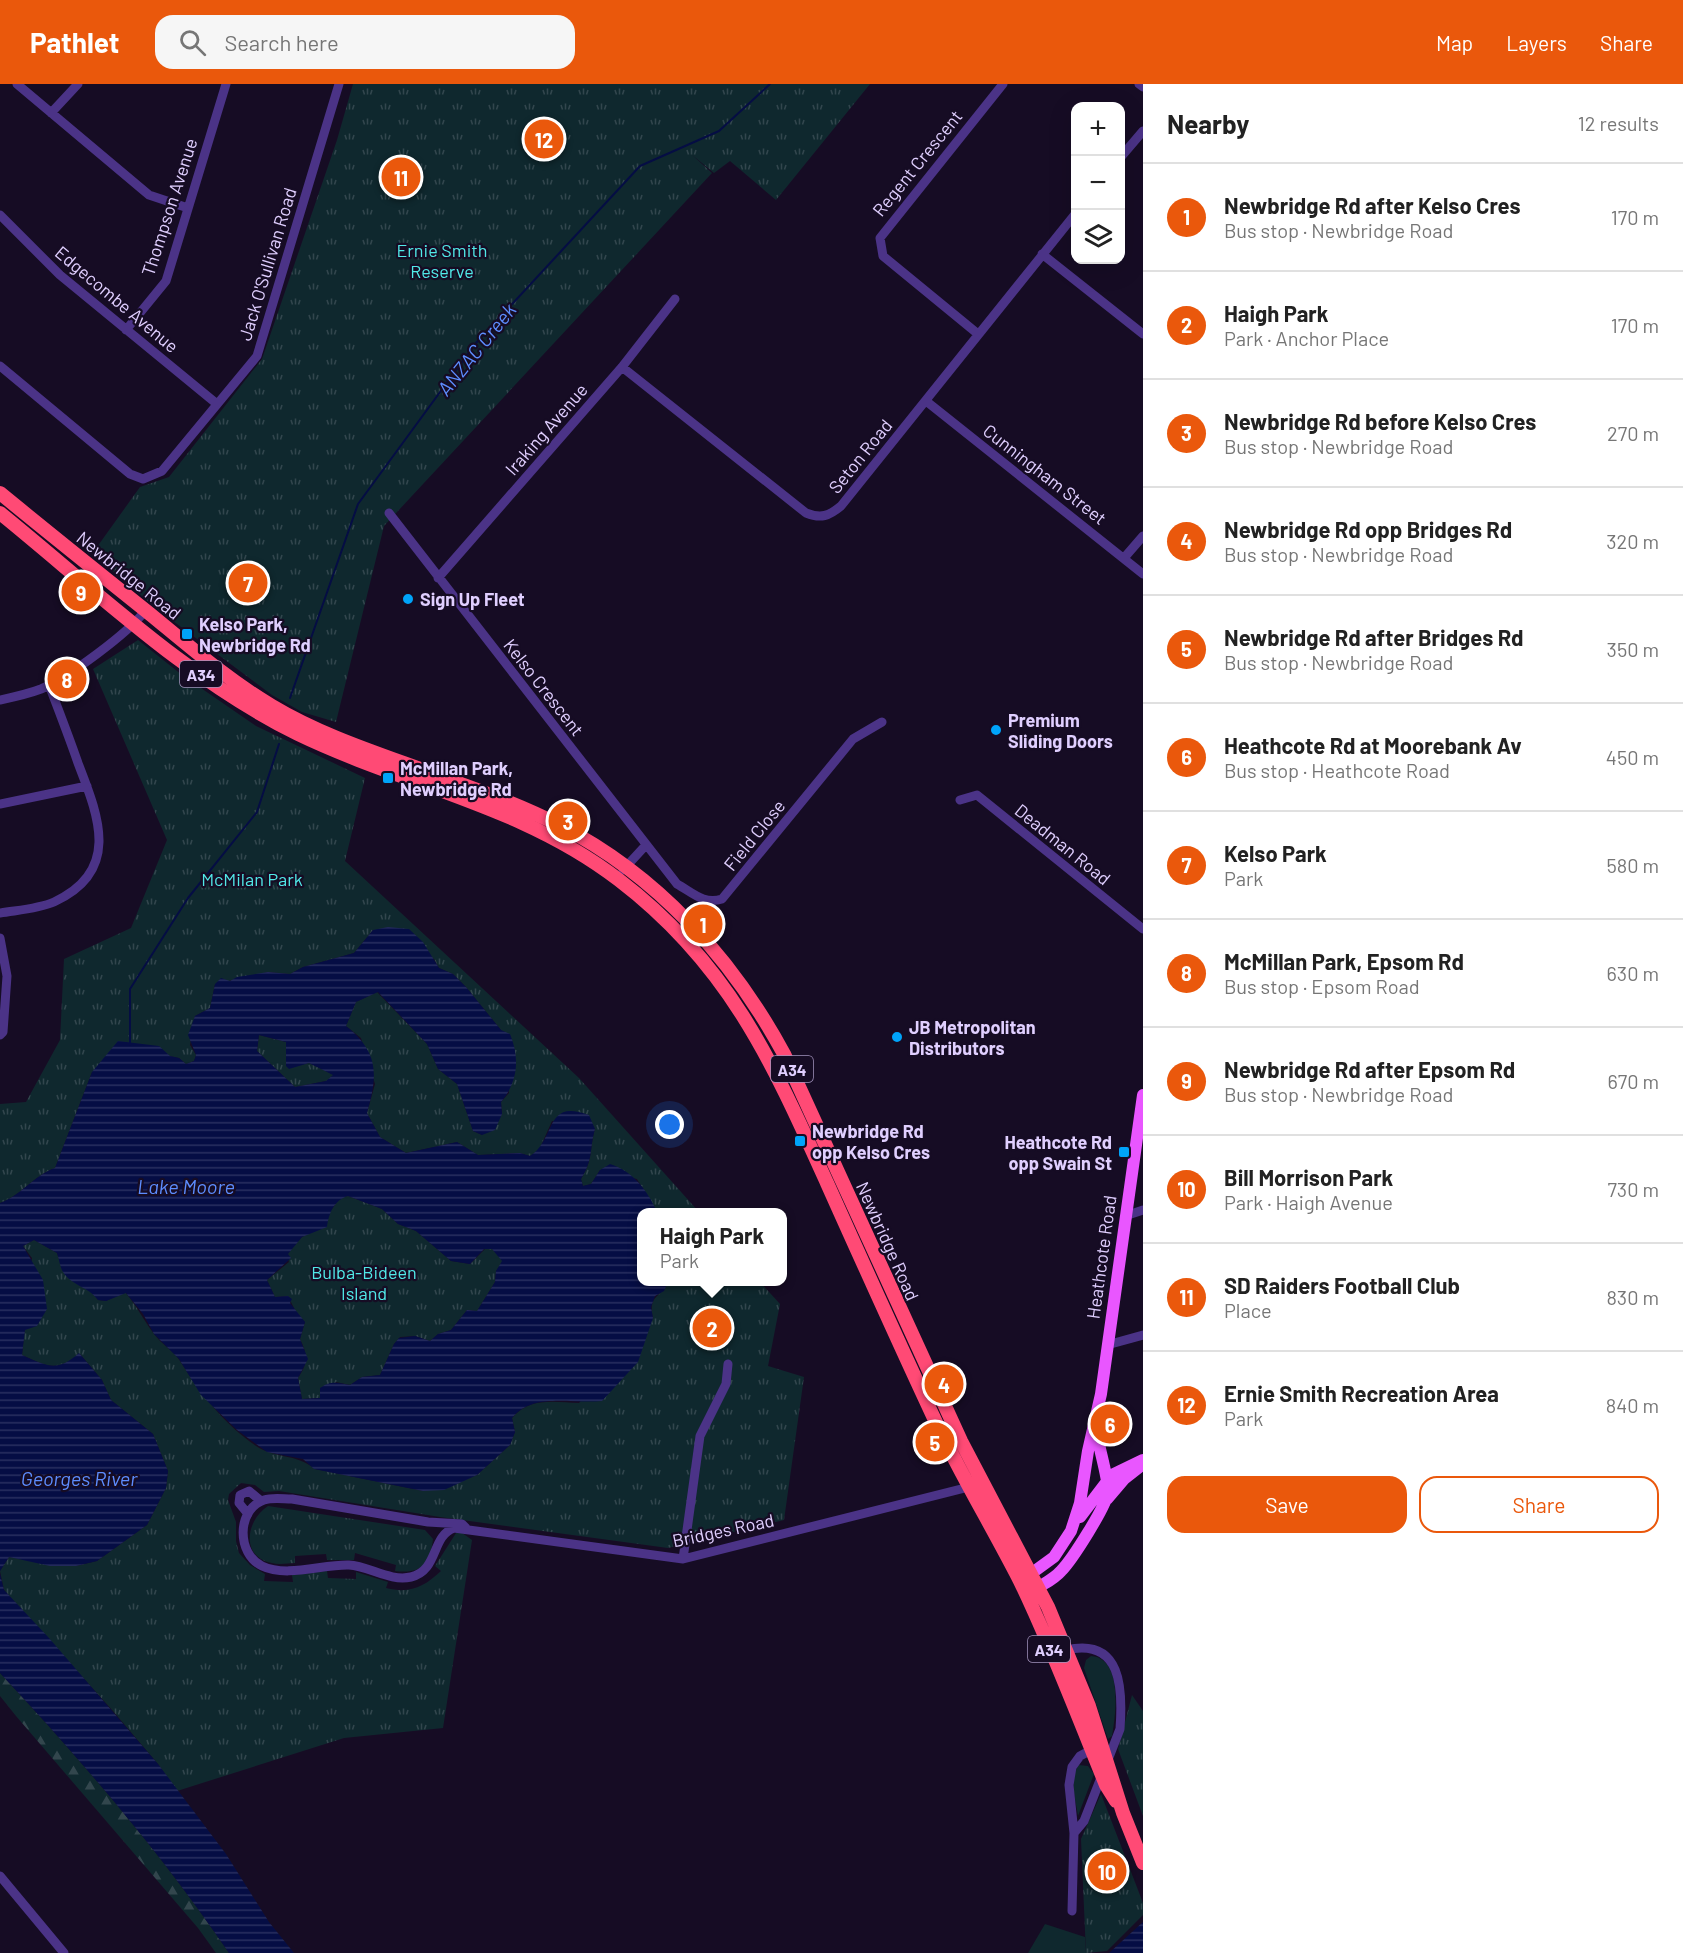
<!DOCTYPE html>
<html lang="en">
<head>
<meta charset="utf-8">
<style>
  :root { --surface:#fff; --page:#f6f6f6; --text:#222; --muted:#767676; --line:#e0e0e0; --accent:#ea580c }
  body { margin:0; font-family:Barlow,sans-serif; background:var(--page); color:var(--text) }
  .controls { position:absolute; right:18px; top:18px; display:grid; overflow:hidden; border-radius:12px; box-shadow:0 6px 24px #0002 }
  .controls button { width:54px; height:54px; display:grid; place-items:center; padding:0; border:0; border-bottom:2px solid var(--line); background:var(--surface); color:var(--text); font:30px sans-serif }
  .you { position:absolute; left:670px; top:1041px; width:21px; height:21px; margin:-15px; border:4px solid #fff; border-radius:50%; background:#1a73e8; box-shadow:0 0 0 9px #1a73e833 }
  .badge { display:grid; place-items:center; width:39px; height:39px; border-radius:50%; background:var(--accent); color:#fff; font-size:20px; font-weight:700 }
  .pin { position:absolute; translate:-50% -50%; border:3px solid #fff; box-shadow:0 2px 6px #0006 }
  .popup { position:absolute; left:637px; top:1124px; width:150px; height:78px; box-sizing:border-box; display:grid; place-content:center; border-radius:12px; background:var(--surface); filter:drop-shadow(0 2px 4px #0005); font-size:20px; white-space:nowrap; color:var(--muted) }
  .popup b { font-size:22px; color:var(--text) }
  .popup::after { content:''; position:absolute; left:50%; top:100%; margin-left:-12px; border:12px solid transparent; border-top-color:var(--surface) }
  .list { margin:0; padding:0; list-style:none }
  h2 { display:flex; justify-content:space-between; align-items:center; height:78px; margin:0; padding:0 24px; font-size:26px }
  h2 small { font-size:20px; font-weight:400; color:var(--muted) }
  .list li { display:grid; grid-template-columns:39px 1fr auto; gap:18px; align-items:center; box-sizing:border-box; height:108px; padding:0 24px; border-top:2px solid var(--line) }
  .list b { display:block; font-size:22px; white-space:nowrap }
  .list p { margin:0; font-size:20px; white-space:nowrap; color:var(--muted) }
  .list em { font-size:20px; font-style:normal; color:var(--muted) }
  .actions { display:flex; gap:12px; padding:18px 24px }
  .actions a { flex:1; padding:14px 0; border:2px solid var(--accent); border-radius:18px; text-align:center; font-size:21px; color:var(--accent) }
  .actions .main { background:var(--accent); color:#fff }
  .icon { flex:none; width:33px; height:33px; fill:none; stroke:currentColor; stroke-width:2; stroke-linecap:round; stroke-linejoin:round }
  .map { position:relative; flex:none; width:1143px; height:1869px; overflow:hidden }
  header { display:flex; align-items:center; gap:36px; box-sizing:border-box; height:84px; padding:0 30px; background:var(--accent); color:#fff }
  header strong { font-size:28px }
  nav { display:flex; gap:33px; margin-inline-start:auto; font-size:21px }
  .search { width:420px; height:54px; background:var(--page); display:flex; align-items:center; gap:15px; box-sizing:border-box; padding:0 21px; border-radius:18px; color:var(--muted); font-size:22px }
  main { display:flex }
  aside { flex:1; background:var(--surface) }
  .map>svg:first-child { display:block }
  .green { fill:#0f282e }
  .forest { fill:url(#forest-firs) }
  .park { fill:url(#park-tufts) }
  .water { fill:url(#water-rules); fill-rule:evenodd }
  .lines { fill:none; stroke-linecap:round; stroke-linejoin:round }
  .stream { stroke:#050d44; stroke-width:2 }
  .minor { stroke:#4b3387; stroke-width:9 }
  .major { stroke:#e956ff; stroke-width:12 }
  .highway { stroke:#ff4a75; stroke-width:14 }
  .poi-dot { fill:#00a4fa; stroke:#160c24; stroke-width:2 }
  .labels { text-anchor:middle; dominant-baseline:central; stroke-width:4.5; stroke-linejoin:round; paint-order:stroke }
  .shield { fill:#160c24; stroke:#a394bd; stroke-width:1.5 }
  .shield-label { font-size:16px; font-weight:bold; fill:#e0cfff }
  .street-label { font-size:18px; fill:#e0cfff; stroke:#160c24 }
  .park-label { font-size:18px; fill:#51e9e8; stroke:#160c24 }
  .poi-label { font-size:18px; font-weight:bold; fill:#e0cfff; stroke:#160c24; text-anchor:start }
  .water-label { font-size:20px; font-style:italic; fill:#5d8dff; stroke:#160c24 }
</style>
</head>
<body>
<header>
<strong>Pathlet</strong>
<div class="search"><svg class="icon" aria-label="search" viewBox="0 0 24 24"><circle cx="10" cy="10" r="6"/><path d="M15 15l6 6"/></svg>Search here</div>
<nav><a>Map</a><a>Layers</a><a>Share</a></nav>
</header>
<main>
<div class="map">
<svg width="1143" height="1869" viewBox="0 0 1143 1869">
  <defs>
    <pattern id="forest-firs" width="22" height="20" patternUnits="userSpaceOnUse" patternTransform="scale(1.5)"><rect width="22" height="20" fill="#0f282e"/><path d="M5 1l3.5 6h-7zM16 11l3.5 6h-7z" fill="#32464d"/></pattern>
    <pattern id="park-tufts" width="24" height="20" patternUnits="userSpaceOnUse" patternTransform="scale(1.5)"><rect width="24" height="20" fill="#0f282e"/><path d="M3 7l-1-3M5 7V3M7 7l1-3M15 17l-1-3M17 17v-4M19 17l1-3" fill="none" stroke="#32464d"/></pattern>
    <pattern id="water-rules" width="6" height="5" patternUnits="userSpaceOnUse" patternTransform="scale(1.5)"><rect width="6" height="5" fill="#050d44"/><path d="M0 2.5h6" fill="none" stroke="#292f60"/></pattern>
  </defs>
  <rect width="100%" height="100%" fill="#160c24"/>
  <path class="green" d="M 1091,1572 C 1123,1574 1116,1630 1112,1652 L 1108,1655 L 1084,1584 L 1086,1576 Z
    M 1079,1681 L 1088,1682 L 1094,1690 L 1078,1732 C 1076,1717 1068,1693 1079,1681 Z
    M 1045,1840 L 1085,1853 L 1086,1869 L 1028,1869 Z"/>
  <path class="forest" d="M 0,1589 C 83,1678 161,1769 229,1869 L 216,1869 L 198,1844 L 16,1632 L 0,1612 Z"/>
  <path class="park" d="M 353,0 L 870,0 L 776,116 L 730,77 L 714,89 L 691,70 L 712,89 L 384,442 L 336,638 L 302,628 L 272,611 L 161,528 L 92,470 L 140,403 L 169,393 L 262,275 L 337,56 Z
    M 138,556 L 182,591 L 256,642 L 365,694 L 345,777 L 579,994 L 699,1128 L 657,1128 L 637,1095 L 600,1086 L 591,1100 L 583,1102 L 581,1095 C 594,1074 589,1066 595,1045 L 552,1037 L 539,1066 L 530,1072 L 520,1069 L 478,1071 L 457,1058 L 406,1069 L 380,1053 L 367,1029 L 375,1000 L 361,954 L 346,942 L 356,918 L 377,908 L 427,960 L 438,985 L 457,1000 L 473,1047 L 482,1051 L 502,1030 L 501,1018 L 509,1009 L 501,946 L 466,903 L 453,890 L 439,884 L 434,875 L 373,846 L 354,869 L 303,883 L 290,890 L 268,888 L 215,900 L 210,924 L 195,932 L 190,961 L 196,971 L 194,977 L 186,980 L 179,974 L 170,972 L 92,988 L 55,1084 C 33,1092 22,1111 0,1119 L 0,1020 L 26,1018 L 60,956 L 64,875 L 131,844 L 167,756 L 93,585 Z
    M 259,951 L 286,958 L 286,974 L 302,980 L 309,979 L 334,991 L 326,997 L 295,1003 L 257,967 Z
    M 348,1112 L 382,1125 L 398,1140 L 416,1147 L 451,1177 L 470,1180 L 485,1165 L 492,1165 L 503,1177 L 496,1187 L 495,1198 L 477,1227 L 467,1226 L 451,1246 L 438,1250 L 430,1257 L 415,1252 L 400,1253 L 394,1260 L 380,1291 L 362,1293 L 350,1301 L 336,1298 L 321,1314 L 302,1315 L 298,1294 C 308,1279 308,1271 300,1255 L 305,1238 L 298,1232 L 288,1212 L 275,1213 L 267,1196 L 289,1178 L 287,1170 L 302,1153 L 318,1144 L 340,1114 Z
    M 34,1156 L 57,1169 C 68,1207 81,1191 98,1216 L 106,1217 L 125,1208 C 137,1222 144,1237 154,1250 C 161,1260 173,1266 180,1277 C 200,1309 224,1340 256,1362 C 275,1375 295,1369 315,1385 L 423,1407 L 477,1391 L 510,1361 L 515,1348 L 512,1334 C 530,1313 553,1318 579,1319 L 653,1234 C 648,1211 660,1215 668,1198 L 760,1198 L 780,1220 L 768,1282 L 804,1293 L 784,1436 L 668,1464 L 440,1433 L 279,1407 L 264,1408 L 255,1401 L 241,1399 L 229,1410 L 228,1416 L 236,1438 L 236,1457 L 239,1469 L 250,1481 L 265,1490 L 264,1497 L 293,1498 L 292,1491 L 327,1487 L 328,1494 L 356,1495 L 356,1488 L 388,1498 L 386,1504 C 410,1510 424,1503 441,1487 L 435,1482 L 458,1446 L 472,1456 L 443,1644 L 344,1654 L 177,1707 L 158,1680 L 113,1627 L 4,1506 L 0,1487 L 9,1473 L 76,1482 L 97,1477 L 147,1441 L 166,1404 L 168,1387 L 153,1350 L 111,1316 L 102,1296 L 80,1270 C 55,1288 49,1283 22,1271 L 32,1174 L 23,1162 Z
    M 268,1422 L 425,1446 L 433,1455 C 430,1481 421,1490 395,1487 L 396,1481 L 355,1469 L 354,1476 L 327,1476 L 326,1470 L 295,1472 L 295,1479 C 288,1479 279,1481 272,1479 C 240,1473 246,1436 268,1422 Z
    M 1132,1611 L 1143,1627 L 1143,1732 L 1118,1665 Z
    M 1101,1710 L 1143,1819 L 1143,1831 L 1107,1867 L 1086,1869 L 1081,1755 Z"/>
  <path class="water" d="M 388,843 L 409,845 L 423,858 L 439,884 L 453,890 L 466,903 L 501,946 L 510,950 C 520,974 518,998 501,1018 L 502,1030 L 495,1046 L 482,1051 L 473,1047 L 457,1000 L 438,985 L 427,960 L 378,908 L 356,918 L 346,942 C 379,968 378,991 367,1029 L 380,1053 L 406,1069 L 457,1058 L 478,1071 L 520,1069 L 530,1072 C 557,1054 544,1014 589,1031 L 595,1045 C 589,1066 594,1074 581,1095 L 583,1102 L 591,1100 L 600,1086 L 610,1080 C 633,1087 648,1107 657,1128 L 642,1128 L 642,1198 L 668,1198 L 664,1207 L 655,1212 L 651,1223 L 653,1234 L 638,1278 L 602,1317 C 571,1320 533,1308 512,1334 L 515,1348 L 510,1361 L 477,1391 L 444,1406 L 423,1407 L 314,1385 L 303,1375 L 267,1368 L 237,1346 L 201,1311 L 179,1275 L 154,1250 L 143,1230 L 126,1209 L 106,1217 L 98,1216 C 89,1203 72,1202 63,1188 C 60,1183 59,1175 57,1169 L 34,1156 L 23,1162 L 43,1196 L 47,1225 L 37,1242 L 25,1246 L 22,1271 C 47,1282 57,1289 79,1269 L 102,1296 L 111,1316 L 153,1350 L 168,1387 L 166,1404 L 147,1441 L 97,1477 L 76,1482 L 50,1482 L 9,1473 L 0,1487 L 0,1119 C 22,1111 33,1092 55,1084 L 92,988 L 118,957 L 159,962 L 170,972 L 179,974 L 186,980 L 194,977 L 196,971 L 188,951 L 195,932 L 210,924 L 215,900 L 221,894 L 230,897 L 237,893 L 268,888 L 290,890 L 303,883 L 354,869 L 373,846 ZM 259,951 L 286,958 L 286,982 L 289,985 L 309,979 L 333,991 L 326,997 L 295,1003 L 257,967 ZM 348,1112 L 382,1125 L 398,1140 L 416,1147 L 451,1177 L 470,1180 L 484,1165 L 492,1165 L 502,1177 L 496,1187 L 495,1198 L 477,1227 L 467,1226 L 451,1246 L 438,1250 L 430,1257 L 415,1252 L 399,1254 L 394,1260 L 380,1291 L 362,1293 L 350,1301 C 338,1299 331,1296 320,1304 L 320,1314 L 302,1315 L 298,1294 L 308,1275 L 300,1255 L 305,1238 L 290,1219 L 292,1215 L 288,1212 L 275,1213 L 267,1196 L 291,1174 L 288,1170 L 302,1153 L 327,1143 C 329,1129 334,1116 348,1112 Z
    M 0,1490 L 4,1506 L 49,1554 L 158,1680 L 226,1770 L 269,1838 L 294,1869 L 229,1869 C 161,1769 83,1678 0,1589 Z
    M 1143,1838 L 1143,1869 L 1109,1869 Z"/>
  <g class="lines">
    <path class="stream" d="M 290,614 L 358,420 L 476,259 L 640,82 L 719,47 L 770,0
      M 130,961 L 130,905 L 188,814 L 257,728 L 279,660"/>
    <path class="minor" d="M 17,0 L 149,111 L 188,124
      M 1139,0 L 1143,3
      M 51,29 L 78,0
      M 1120,74 L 1143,47
      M 0,131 L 60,191 L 217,320
      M 1042,170 L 1143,250
      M 126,246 L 166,197 L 226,0
      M 978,250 L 883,172 L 880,154 L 1003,0
      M 0,282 L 130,390 L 143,395 L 162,387 L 257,272 L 339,0
      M 622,283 L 806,429 C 821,435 829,432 841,422 L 1076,129
      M 926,317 L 1143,490
      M 389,429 L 677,800 C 693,809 704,821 722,815 L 853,655 L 882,638
      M 1124,474 L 1143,452
      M 438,494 L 622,283 L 675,215
      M 0,616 C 14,613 28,610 41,605 C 69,593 127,550 145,527
      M 960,716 L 977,711 L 1143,845
      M 0,720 L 87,702
      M 623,786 L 646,761
      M 0,829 C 18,826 38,825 54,818 C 122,787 98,731 78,679 C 69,653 59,627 49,601
      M 0,854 L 7,892 L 3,948 L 0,951
      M 1125,1132 L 1143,1126
      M 1107,1261 L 1143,1251
      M 248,1430 L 239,1419 L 240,1411 L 249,1407 L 261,1417
      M 466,1444 L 462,1440 L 428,1438 L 292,1415 C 283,1415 273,1413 264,1416 C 236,1426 237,1470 262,1482 C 287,1494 323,1480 349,1481 C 369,1482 390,1498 411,1493 C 439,1486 431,1452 454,1444 L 683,1475 L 973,1402
      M 683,1475 L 700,1352 L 726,1300 L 728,1280
      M 1066,1566 C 1122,1553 1123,1605 1120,1645 L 1084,1737 L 1074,1749
      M 0,1792 L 64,1869
      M 1072,1827 L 1074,1749 L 1069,1701 L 1072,1683 L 1080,1672 L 1093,1665"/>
    <path class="major" d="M 1107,1415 L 1124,1395 L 1143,1380
      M 1080,1433 L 1112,1391 L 1143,1376
      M 1032,1489 L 1054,1473 L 1071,1447 L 1080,1419 L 1088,1367 L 1101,1310 L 1143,1011
      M 1039,1503 C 1047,1498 1055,1494 1061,1487 C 1072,1476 1107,1421 1108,1408 C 1109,1396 1098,1361 1096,1345"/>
    <path class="highway" d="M 0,409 C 50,450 100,490 150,530 C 189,562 228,596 272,622 C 327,655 390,673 450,696 C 487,709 524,723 559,741 C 657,791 732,874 784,970 L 961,1357 L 1048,1523 L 1089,1622 L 1123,1729 L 1143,1779
      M 0,429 C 95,506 188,596 298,650 C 406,702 522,721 619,796 C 729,880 772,977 827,1099 C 862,1177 897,1255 933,1332 C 959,1388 992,1442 1020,1497 C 1052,1563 1078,1633 1106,1701 L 1116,1717"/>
  </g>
  <g class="poi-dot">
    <circle cx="408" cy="515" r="6"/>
    <rect x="181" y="544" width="12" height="12" rx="3"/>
    <circle cx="996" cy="646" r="6"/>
    <rect x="382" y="688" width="12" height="12" rx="3"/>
    <circle cx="897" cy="953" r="6"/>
    <rect x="794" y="1051" width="12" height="12" rx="3"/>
    <rect x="1118" y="1062" width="12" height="12" rx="3"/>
  </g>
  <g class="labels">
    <g class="shield">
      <rect x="180" y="577" width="42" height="26" rx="4.5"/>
      <rect x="771" y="972" width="42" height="26" rx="4.5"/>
      <rect x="1028" y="1552" width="42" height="26" rx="4.5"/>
    </g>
    <g class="shield-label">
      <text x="201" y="590">A34</text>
      <text x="792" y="985">A34</text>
      <text x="1049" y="1565">A34</text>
    </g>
    <g class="street-label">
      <text transform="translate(917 79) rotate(-51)">Regent Crescent</text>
      <text transform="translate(169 123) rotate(-72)">Thompson Avenue</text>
      <text transform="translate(267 180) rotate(-73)">Jack O'Sullivan Road</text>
      <text transform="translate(117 215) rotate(40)">Edgecombe Avenue</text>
      <text transform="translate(546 345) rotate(-49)">Iraking Avenue</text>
      <text transform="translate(860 372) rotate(-51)">Seton Road</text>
      <text transform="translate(1045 390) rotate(38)">Cunningham Street</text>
      <text transform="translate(129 491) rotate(39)">Newbridge Road</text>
      <text transform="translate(544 603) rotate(52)">Kelso Crescent</text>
      <text transform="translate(754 751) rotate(-51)">Field Close</text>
      <text transform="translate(1063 760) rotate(39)">Deadman Road</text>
      <text transform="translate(888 1157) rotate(66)">Newbridge Road</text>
      <text transform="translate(1101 1173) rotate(-82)">Heathcote Road</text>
      <text transform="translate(723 1446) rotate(-12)">Bridges Road</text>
    </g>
    <g class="park-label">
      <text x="442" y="166">Ernie Smith<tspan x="442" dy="21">Reserve</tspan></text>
      <text x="252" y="795">McMilan Park</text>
      <text x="364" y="1188">Bulba-Bideen<tspan x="364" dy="21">Island</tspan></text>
    </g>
    <g class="poi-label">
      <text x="420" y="515">Sign Up Fleet</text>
      <text x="199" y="540">Kelso Park,<tspan x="199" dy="21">Newbridge Rd</tspan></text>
      <text x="1008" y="636">Premium<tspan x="1008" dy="21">Sliding Doors</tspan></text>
      <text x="400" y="684">McMillan Park,<tspan x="400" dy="21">Newbridge Rd</tspan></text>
      <text x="909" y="943">JB Metropolitan<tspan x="909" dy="21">Distributors</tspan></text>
      <text x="812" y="1047">Newbridge Rd<tspan x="812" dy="21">opp Kelso Cres</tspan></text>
      <text x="1112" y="1058" text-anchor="end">Heathcote Rd<tspan x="1112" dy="21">opp Swain St</tspan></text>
    </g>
    <g class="water-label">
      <text transform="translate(476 265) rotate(-51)">ANZAC Creek</text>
      <text x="186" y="1102">Lake Moore</text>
      <text x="79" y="1394">Georges River</text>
    </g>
  </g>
</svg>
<div class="controls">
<button>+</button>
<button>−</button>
<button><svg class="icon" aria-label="layers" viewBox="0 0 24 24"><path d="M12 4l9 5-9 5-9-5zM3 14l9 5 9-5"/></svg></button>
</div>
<div class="you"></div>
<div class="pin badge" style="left:703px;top:840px">1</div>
<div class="pin badge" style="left:712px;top:1244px">2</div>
<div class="popup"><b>Haigh Park</b>Park</div>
<div class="pin badge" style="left:568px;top:737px">3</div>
<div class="pin badge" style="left:944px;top:1300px">4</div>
<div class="pin badge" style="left:935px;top:1358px">5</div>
<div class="pin badge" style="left:1110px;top:1340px">6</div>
<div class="pin badge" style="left:248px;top:499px">7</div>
<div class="pin badge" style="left:67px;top:595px">8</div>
<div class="pin badge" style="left:81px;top:508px">9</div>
<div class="pin badge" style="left:1107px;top:1787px">10</div>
<div class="pin badge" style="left:401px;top:93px">11</div>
<div class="pin badge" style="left:544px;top:55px">12</div>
</div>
<aside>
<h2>Nearby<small>12 results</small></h2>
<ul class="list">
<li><span class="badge">1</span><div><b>Newbridge Rd after Kelso Cres</b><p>Bus stop · Newbridge Road</p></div><em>170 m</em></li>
<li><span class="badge">2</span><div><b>Haigh Park</b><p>Park · Anchor Place</p></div><em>170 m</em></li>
<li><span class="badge">3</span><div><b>Newbridge Rd before Kelso Cres</b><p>Bus stop · Newbridge Road</p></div><em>270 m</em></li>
<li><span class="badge">4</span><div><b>Newbridge Rd opp Bridges Rd</b><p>Bus stop · Newbridge Road</p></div><em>320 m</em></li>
<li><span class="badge">5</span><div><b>Newbridge Rd after Bridges Rd</b><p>Bus stop · Newbridge Road</p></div><em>350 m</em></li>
<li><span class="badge">6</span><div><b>Heathcote Rd at Moorebank Av</b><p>Bus stop · Heathcote Road</p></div><em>450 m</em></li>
<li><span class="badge">7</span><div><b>Kelso Park</b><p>Park</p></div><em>580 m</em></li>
<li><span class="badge">8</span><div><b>McMillan Park, Epsom Rd</b><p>Bus stop · Epsom Road</p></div><em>630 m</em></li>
<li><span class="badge">9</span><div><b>Newbridge Rd after Epsom Rd</b><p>Bus stop · Newbridge Road</p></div><em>670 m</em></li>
<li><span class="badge">10</span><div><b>Bill Morrison Park</b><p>Park · Haigh Avenue</p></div><em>730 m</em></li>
<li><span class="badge">11</span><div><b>SD Raiders Football Club</b><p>Place</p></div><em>830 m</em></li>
<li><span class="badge">12</span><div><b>Ernie Smith Recreation Area</b><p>Park</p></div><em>840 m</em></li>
</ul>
<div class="actions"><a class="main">Save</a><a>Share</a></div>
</aside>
</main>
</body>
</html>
